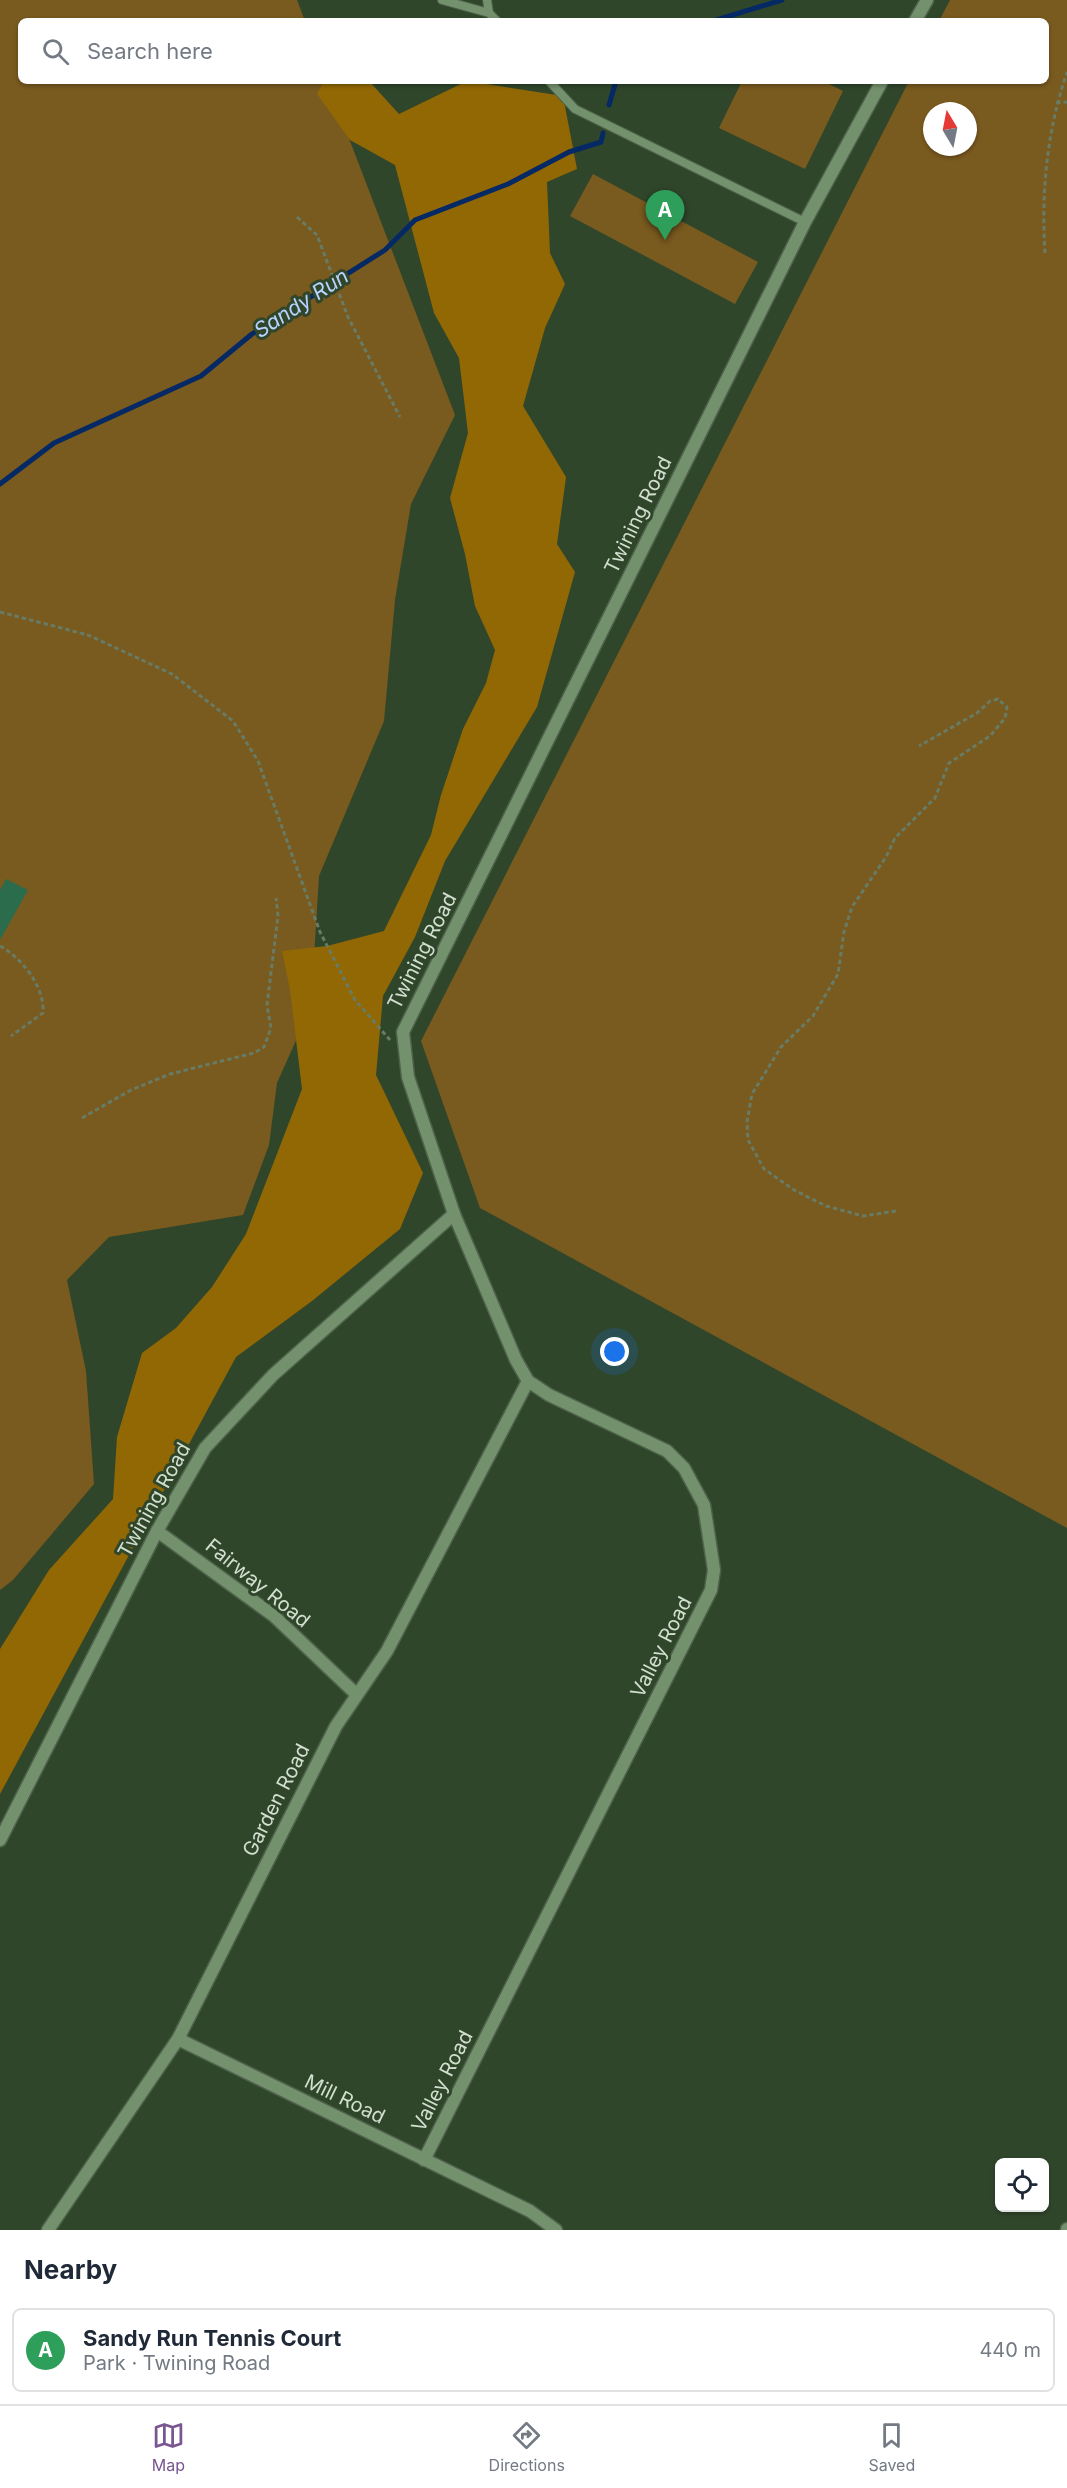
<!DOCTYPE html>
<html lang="en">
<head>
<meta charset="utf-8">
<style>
  :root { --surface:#fff; --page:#f2f2f3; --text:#1f2937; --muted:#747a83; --line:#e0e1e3; --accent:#7a5691 }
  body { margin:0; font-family:Inter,sans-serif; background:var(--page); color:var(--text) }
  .controls { position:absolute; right:18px; bottom:18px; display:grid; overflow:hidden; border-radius:9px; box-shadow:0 2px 4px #0004 }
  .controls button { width:54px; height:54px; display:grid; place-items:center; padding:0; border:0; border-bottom:2px solid var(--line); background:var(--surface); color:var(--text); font:30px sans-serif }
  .compass { position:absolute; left:923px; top:102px; width:54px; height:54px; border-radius:50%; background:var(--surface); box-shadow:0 2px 4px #0004; rotate:350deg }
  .you { position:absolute; left:615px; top:1352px; width:21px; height:21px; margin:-15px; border:4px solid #fff; border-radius:50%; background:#1a73e8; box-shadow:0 0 0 9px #1a73e833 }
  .badge { display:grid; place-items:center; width:39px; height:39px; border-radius:50%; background:var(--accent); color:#fff; font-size:20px; font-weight:700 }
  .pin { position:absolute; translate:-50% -50px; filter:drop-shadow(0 2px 3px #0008) }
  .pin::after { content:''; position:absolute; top:32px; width:21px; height:18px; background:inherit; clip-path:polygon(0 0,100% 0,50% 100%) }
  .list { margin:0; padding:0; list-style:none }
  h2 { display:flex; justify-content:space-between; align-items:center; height:78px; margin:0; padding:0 24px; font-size:26px }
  h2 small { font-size:20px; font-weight:400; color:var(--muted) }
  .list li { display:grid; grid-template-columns:39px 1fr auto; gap:18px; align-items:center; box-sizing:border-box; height:84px; margin:0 12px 12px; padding:0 12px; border:2px solid var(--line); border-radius:9px }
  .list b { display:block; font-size:22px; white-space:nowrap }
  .list p { margin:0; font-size:20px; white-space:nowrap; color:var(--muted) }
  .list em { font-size:20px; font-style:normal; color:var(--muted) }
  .icon { flex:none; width:33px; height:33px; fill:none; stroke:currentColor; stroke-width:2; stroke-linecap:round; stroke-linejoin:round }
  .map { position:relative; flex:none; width:1067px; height:2230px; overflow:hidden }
  .search { position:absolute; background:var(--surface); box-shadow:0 2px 4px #0004; left:18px; right:18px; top:18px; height:66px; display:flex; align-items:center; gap:15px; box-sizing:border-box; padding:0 21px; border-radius:9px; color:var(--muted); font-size:22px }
  .sheet { height:174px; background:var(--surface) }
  nav { display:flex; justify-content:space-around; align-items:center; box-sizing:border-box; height:84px; border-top:2px solid var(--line); background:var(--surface); font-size:16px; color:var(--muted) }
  nav a { display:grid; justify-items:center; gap:3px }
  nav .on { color:var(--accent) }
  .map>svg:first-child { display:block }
  .green { fill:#795a1f; fill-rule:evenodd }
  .forest { fill:#926804 }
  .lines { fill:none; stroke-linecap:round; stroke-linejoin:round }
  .stream { stroke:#052964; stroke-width:5 }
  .building { fill:#2b6c4d }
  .service-casing { stroke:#4d6249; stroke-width:10 }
  .minor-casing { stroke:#4d6249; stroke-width:15 }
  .tertiary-casing { stroke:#4d6249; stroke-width:15 }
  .path { stroke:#687b64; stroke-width:3; stroke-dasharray:4.5 3; stroke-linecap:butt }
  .service { stroke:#74916d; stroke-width:8 }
  .minor { stroke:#74916d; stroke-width:12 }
  .tertiary { stroke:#74916d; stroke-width:12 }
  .labels { text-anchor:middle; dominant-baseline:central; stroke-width:6; stroke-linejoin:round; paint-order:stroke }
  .street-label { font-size:20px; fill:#d2dfcf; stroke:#30462b }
  .water-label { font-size:21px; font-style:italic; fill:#b8d3ff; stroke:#30462b }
</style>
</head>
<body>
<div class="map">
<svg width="1067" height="2230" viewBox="0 0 1067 2230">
  <rect width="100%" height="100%" fill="#30462b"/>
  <path class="green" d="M 0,0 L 297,0 L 305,21 L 21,21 L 21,81 L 327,81 L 455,415 L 411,504 L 395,600 L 384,721 L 319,876 L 311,1007 L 277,1083 L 269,1145 L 243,1215 L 109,1237 L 67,1280 L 86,1371 L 94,1484 L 13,1580 L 0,1590 Z
    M 950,0 L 1067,0 L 1067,1528 L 480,1208 L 421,1041 L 909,81 L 1046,81 L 1046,21 L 939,21 ZM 932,111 L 968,111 L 968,147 L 932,147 Z
    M 742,81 L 823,81 L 843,91 L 805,169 L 719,128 Z
    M 593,174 L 758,262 L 735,304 L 570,216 Z"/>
  <path class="forest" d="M 324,81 L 369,81 L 399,114 L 467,81 L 563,96 L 577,169 L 547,182 L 550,253 L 565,284 L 545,328 L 523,406 L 566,477 L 557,544 L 575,572 L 537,707 L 445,861 L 415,937 L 383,996 L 376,1075 L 423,1173 L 400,1229 L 312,1301 L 236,1357 L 0,1794 L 0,1649 L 49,1570 L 113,1499 L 117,1437 L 142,1353 L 176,1328 L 212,1287 L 246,1234 L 302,1089 L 290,990 L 282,951 L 327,946 L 384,931 L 431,835 L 441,795 L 463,729 L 486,683 L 495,650 L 475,606 L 465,554 L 450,498 L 468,433 L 459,358 L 434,313 L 395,165 L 350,140 L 317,94 Z"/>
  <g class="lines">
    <path class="stream" d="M 713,21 L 782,0
      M 609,105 L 616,81
      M 0,484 L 54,443 L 201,376 L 252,334 L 385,250 L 415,220 L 508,184 L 569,152 L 601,142 L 603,133"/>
  </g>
  <path class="building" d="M 6,879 L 28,890 L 0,940 L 0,890 Z"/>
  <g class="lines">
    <defs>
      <path id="service" d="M 442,0 L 489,13 L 497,21
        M 487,0 L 489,13
        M 549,81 L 575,109 L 805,222"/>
      <path id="minor" d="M 157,1531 L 274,1616 L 356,1694
        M 178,2039 L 530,2211 L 556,2230
        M 424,2160 L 711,1590 L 714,1570 L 704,1505 L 684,1468 L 667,1451 L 549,1395 L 528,1381 L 516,1360 L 454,1214
        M 48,2230 L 178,2039 L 336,1726 L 387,1651 L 528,1381
        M 1067,2230 L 1067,2229"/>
      <path id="tertiary" d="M 915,21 L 927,0
        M 0,1840 L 157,1531 L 205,1448 L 273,1375 L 454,1214 L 408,1077 L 403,1032 L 805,222 L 882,81"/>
    </defs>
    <use href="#service" class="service-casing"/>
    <use href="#minor" class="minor-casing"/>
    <use href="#tertiary" class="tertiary-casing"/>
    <path class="path" d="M 1056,103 L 1067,102
      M 297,217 L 317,235 L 348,317 L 400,417
      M 1045,253 C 1041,191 1047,131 1067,72
      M 0,612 L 88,635 L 172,674 L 233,721 L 258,761 L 320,932 L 355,1000 L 390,1040
      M 0,946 C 22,958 45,987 43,1013 L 11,1036
      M 82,1118 L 131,1090 L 170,1074 L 254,1053 L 264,1047 L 271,1028 L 267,1005 L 278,916 L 276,898
      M 896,1211 L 863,1216 L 826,1206 L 794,1190 L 764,1169 L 748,1140 L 747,1122 L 752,1094 L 781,1047 L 813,1016 L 838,974 L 844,932 L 852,907 L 886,857 L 895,838 L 935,798 L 949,763 L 990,736 L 1005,718 L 1007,707 L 998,699 L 990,701 L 977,713 L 919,746"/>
    <use href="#service" class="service"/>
    <use href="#minor" class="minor"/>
    <use href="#tertiary" class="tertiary"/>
  </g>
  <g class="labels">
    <g class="street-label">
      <text transform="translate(638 515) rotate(-64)">Twining Road</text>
      <text transform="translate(422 951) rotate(-63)">Twining Road</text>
      <text transform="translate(154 1500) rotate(-61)">Twining Road</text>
      <text transform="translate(258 1583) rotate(39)">Fairway Road</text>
      <text transform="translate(661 1647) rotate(-63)">Valley Road</text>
      <text transform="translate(276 1800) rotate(-63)">Garden Road</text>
      <text transform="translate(442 2081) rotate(-63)">Valley Road</text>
      <text transform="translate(345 2099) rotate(26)">Mill Road</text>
    </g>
    <g class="water-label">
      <text transform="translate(301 303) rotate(-33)">Sandy Run</text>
    </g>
  </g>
</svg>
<div class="controls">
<button><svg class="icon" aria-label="locate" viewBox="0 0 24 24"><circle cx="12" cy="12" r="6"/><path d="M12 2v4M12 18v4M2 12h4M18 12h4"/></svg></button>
</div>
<svg class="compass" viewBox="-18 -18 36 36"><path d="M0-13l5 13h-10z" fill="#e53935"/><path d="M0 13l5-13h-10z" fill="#747a83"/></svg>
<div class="you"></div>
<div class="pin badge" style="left:665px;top:240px;background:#2e9e5b">A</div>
<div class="search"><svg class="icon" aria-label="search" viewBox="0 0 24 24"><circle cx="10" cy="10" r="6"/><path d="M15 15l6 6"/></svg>Search here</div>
</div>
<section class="sheet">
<h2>Nearby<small></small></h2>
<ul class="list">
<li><span class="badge" style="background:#2e9e5b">A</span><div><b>Sandy Run Tennis Court</b><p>Park · Twining Road</p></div><em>440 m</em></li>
</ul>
</section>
<nav>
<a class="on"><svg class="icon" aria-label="map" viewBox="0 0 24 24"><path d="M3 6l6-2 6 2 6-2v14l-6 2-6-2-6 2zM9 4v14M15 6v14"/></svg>Map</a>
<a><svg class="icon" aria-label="directions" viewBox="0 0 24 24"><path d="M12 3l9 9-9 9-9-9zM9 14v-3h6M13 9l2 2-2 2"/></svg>Directions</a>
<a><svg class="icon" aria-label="saved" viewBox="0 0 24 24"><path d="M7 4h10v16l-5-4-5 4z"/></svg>Saved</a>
</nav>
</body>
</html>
